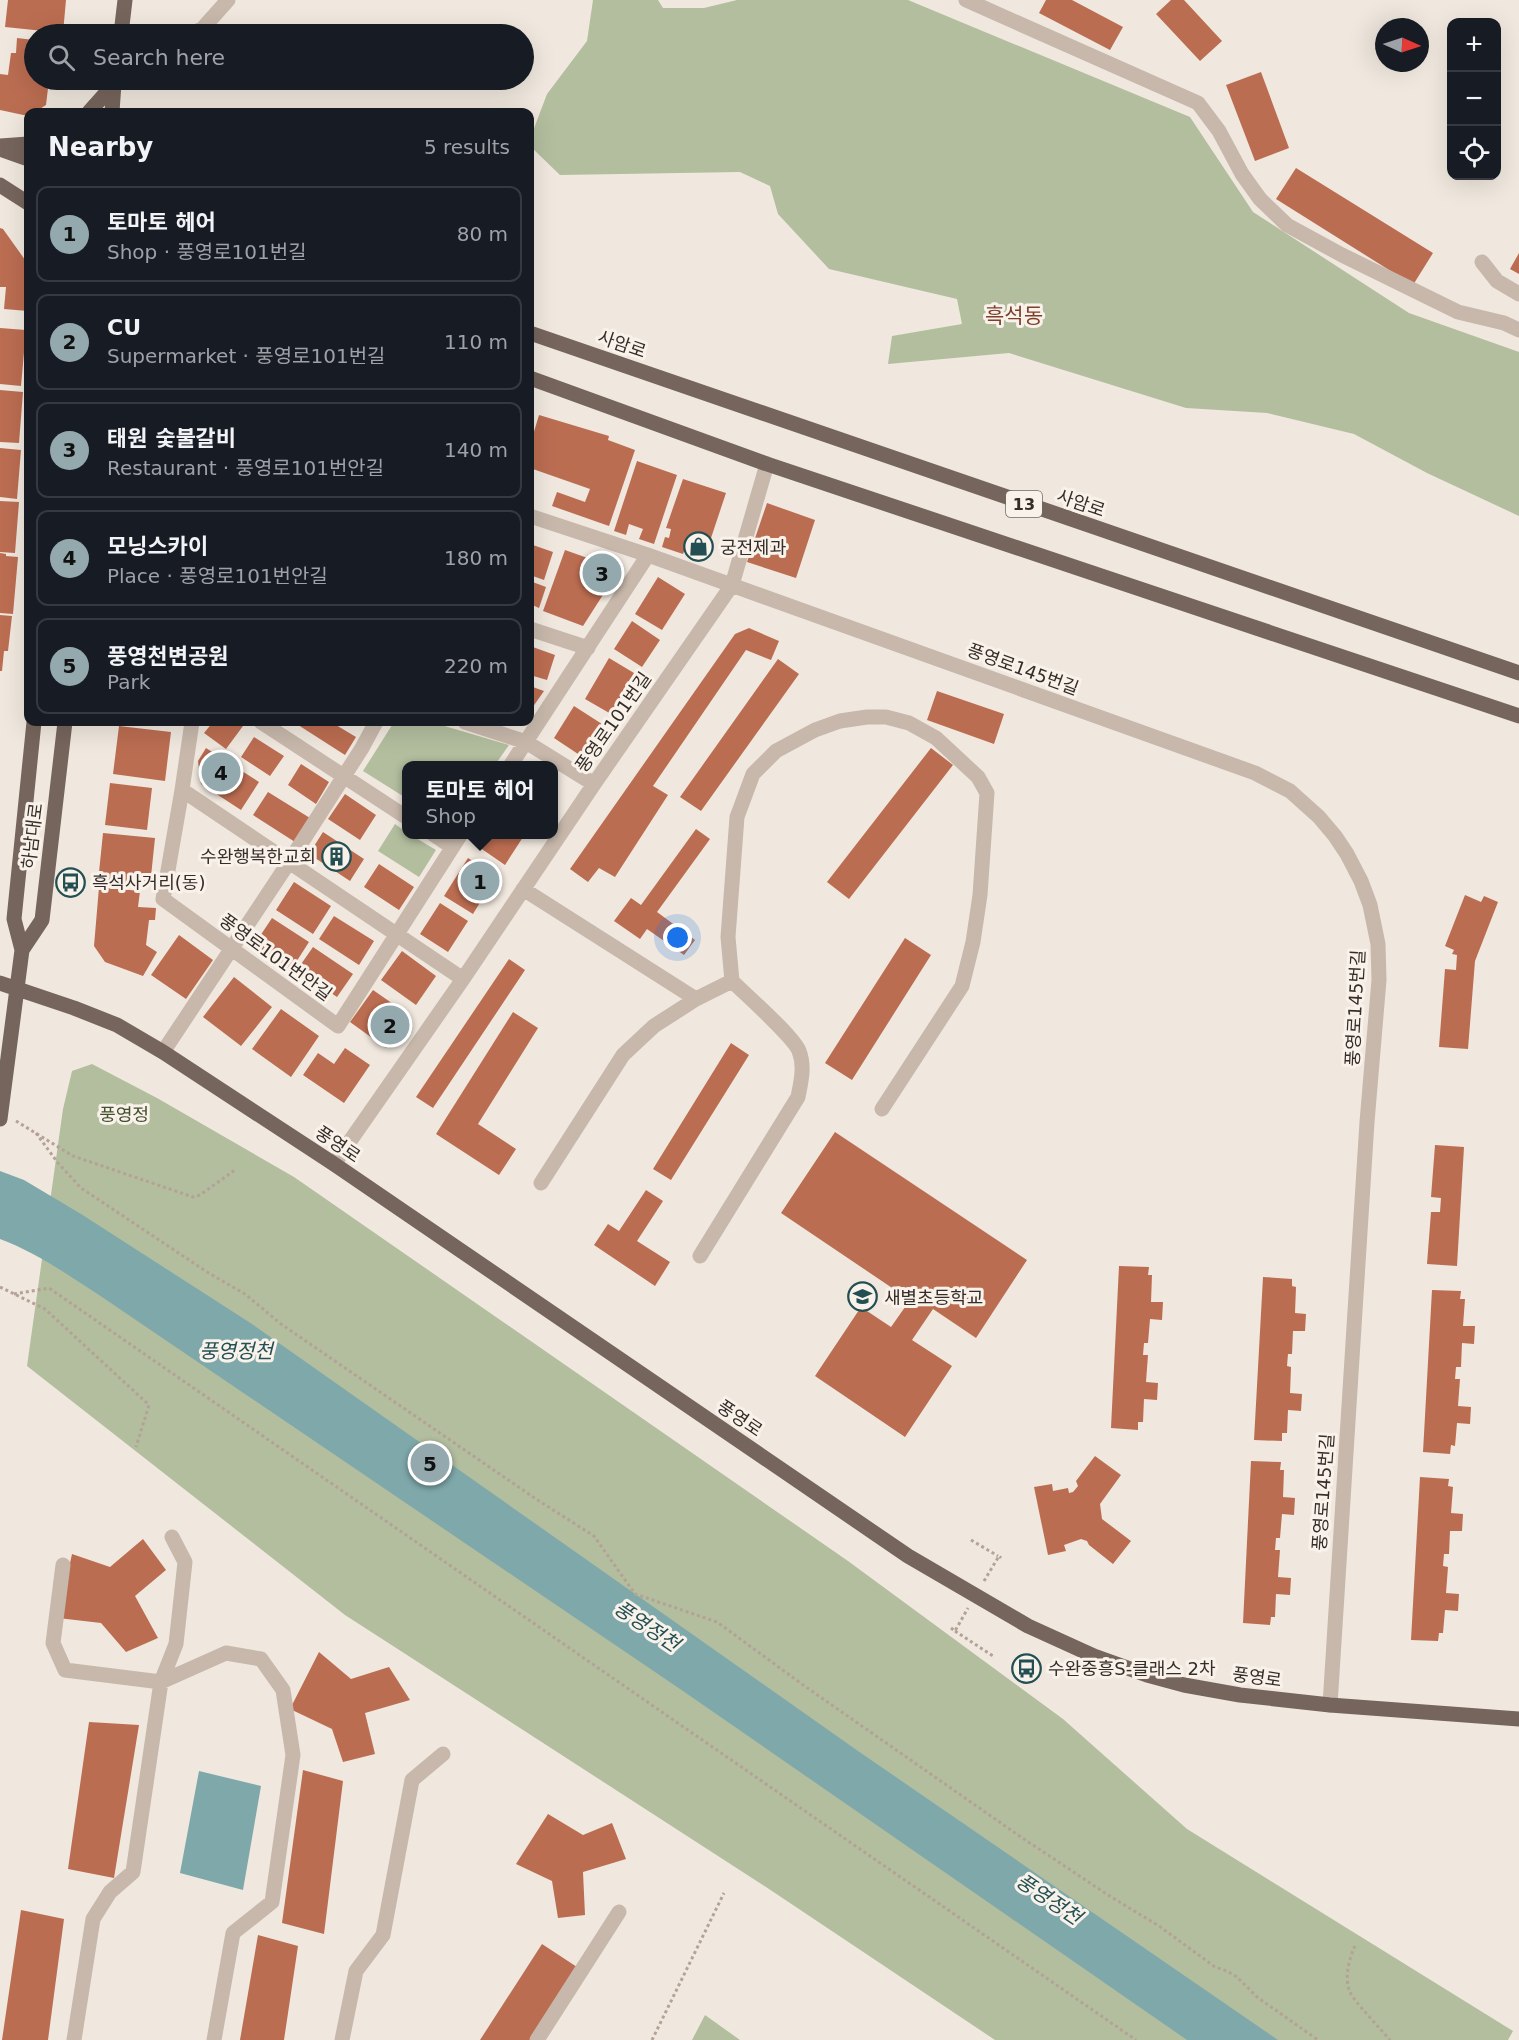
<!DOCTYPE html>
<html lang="en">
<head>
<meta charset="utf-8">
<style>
  :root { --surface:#171b24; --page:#242831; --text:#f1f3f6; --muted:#9ea1a6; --line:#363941; --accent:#94a9ad }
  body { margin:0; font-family:"DejaVu Sans","Noto Sans KR",sans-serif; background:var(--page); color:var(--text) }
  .controls { position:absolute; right:18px; top:18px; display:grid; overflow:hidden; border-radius:12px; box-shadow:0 6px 24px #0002 }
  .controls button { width:54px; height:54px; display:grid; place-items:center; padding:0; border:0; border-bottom:2px solid var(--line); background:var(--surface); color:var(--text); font:30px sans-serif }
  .compass { position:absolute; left:1375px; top:18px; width:54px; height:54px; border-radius:50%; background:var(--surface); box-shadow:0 6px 24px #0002; rotate:93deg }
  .you { position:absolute; left:678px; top:938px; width:21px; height:21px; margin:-15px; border:4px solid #fff; border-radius:50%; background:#1a73e8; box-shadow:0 0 0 9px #1a73e833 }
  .badge { display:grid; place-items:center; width:39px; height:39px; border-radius:50%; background:var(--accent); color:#111; font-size:20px; font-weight:700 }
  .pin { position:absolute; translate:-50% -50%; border:3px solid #fff; box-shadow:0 2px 6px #0006 }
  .popup { position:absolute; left:402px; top:761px; width:156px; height:78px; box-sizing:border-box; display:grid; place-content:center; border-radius:12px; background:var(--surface); filter:drop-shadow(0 2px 4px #0005); font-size:20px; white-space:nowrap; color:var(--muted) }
  .popup b { font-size:22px; color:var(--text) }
  .popup::after { content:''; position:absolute; left:50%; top:100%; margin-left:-12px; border:12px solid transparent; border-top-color:var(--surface) }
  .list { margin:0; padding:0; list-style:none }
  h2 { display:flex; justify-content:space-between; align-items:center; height:78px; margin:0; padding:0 24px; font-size:26px }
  h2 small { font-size:20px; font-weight:400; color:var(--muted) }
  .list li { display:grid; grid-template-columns:39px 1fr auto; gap:18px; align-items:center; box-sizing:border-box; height:96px; margin:0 12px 12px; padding:0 12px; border:2px solid var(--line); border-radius:12px }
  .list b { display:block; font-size:22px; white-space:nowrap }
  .list p { margin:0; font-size:20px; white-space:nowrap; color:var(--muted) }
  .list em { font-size:20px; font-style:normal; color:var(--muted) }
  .icon { flex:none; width:33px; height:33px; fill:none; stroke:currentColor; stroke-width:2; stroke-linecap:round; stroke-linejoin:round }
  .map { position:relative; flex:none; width:1519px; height:2040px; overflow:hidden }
  .search { position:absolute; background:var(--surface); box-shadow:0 6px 24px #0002; left:24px; top:24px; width:510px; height:66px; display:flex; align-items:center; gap:15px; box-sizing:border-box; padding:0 21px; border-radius:33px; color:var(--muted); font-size:22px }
  .panel { position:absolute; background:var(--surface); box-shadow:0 6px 24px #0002; left:24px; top:108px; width:510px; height:618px; border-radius:12px }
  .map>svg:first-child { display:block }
  .green { fill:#b3be9f }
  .water { fill:#7fa8ab }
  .building { fill:#bb6d51 }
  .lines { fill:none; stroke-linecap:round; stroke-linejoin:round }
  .path { stroke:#b3a295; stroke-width:3; stroke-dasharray:3 3; stroke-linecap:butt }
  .minor { stroke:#c7b8ab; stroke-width:15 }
  .major { stroke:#76655c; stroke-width:15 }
  .labels { text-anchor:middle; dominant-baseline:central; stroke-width:6; stroke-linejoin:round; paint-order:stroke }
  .shield { fill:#f8f2ea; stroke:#706863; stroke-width:1.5 }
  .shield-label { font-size:16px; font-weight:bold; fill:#362d29 }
  .street-label { font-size:18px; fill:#362d29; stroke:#f8f2ea }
  .poi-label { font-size:18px; fill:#362d29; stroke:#f8f2ea; text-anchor:start }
  .park-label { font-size:18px; fill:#44512f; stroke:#f8f2ea }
  .water-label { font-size:20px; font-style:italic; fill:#234f53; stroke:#f8f2ea }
  .quarter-label { font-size:21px; fill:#7d3f2a; stroke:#f8f2ea }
</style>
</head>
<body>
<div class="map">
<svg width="1519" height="2040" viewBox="0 0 1519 2040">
  <rect width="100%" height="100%" fill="#f0e8de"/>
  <path class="green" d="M 593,0 L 658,0 L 663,8 L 704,8 L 737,0 L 908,0 L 1190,117 L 1253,212 L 1409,313 L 1519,352 L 1519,516 L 1427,473 L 1354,434 L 1267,413 L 1186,408 L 1009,353 L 888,364 L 892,336 L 962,324 L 957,299 L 829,269 L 778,214 L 770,186 L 740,172 L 560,175 L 530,146 L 530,139 L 547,94 L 587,41 Z
    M 394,722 L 431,722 L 509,745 L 495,765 L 406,766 L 406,798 L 363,771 Z
    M 395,824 L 406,832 L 406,834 L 411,835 L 436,850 L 419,877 L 378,851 Z
    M 92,1064 L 157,1098 L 294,1177 L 848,1561 L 1063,1719 L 1187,1829 L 1513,2031 L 1508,2040 L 995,2040 L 766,1887 L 345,1615 L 27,1366 L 63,1109 L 72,1071 Z
    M 705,2015 L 740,2040 L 692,2040 Z"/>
  <path class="water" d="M 0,1171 L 24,1180 L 81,1214 L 252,1324 L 858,1751 L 1278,2040 L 1187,2040 L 683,1691 L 99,1295 C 67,1274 35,1252 0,1239 Z
    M 199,1771 L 261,1786 L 243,1890 L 180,1873 Z"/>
  <path class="building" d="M 8,0 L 66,0 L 63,33 L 5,27 Z
    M 1046,0 L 1072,0 L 1123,27 L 1110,50 L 1039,13 Z
    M 1171,0 L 1184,0 L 1222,41 L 1200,61 L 1156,14 Z
    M 17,38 L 34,40 L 34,80 L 49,80 L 46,105 L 35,112 L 28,112 L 28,116 L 0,110 L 0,74 L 8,75 L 11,53 L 16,53 Z
    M 1261,72 L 1289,148 L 1255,161 L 1226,85 Z
    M 1296,168 L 1433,253 L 1413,285 L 1276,199 Z
    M 0,228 L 3,229 L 28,264 L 28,311 L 4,309 L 6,287 L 0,287 Z
    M 1519,253 L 1519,274 L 1510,269 Z
    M 0,328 L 26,330 L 21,386 L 0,384 Z
    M 0,390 L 23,392 L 19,443 L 0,442 Z
    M 539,415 L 609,436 L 608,440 L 635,450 L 609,526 L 552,506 L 557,492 L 585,502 L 590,489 L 530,468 L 530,445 Z
    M 0,448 L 21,450 L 17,499 L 0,497 Z
    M 637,461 L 677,475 L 654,544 L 639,539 L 643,529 L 629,524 L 626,535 L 614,531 Z
    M 683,479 L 726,493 L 705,556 L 685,549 L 683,554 L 662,547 L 665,537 L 669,538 L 671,529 L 666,528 Z
    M 0,501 L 19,502 L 15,553 L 0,552 Z
    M 767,503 L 815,520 L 796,578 L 747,562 Z
    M 530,544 L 553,552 L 544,580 L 530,575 Z
    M 565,550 L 610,566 L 615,576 L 583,626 L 543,611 Z
    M 0,553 L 6,554 L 6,556 L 18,557 L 13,614 L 0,613 Z
    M 658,577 L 685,594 L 662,630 L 635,614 Z
    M 530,581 L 546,587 L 539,608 L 530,604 Z
    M 0,615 L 12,616 L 8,651 L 4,651 L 2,671 L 0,671 Z
    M 632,621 L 660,640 L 642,667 L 614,649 Z
    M 749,628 L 779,641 L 771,660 L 746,650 L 653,786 L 668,795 L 615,877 L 599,868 L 588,882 L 570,869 L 735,634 Z
    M 530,646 L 555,655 L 547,680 L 530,675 Z
    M 609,658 L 634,673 L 611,714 L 585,699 Z
    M 778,659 L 799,674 L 701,811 L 680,797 Z
    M 530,686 L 544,691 L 530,711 Z
    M 937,691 L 1004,714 L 994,744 L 927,720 Z
    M 574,706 L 602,724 L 581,756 L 554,738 Z
    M 213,722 L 237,722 L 243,726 L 226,749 L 204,733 Z
    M 296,722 L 331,722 L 356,737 L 345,755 L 295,723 Z
    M 119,726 L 171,732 L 165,781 L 113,774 Z
    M 254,737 L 284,756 L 270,776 L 241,757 Z
    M 206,748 L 259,782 L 241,810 L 201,784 L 198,761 Z
    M 931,748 L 953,765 L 849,899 L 827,882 Z
    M 301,764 L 329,782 L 316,804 L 288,785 Z
    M 110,783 L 152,788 L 147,830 L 105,825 Z
    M 268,792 L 310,818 L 295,842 L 253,815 Z
    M 345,794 L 376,815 L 360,840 L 328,819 Z
    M 696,829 L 710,839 L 657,912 L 695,940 L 684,955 L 647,929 L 640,939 L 614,921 L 631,898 L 641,905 Z
    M 323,832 L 364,859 L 350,881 L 309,854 Z
    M 103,833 L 155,838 L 150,886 L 98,882 Z
    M 483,834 L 525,834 L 505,865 L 476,845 Z
    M 468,858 L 496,876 L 473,914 L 444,896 Z
    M 379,864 L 414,887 L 399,910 L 364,887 Z
    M 294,882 L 331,906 L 313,934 L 276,910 Z
    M 99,887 L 140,891 L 138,907 L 156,908 L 155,920 L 149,920 L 146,945 L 157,952 L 143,976 L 105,962 L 94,946 Z
    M 1465,895 L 1481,902 L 1484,896 L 1498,902 L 1475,961 L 1468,1049 L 1439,1047 L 1445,969 L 1456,970 L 1457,955 L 1452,954 L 1454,950 L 1445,946 Z
    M 440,903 L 468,921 L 448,952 L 420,934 Z
    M 334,916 L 374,941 L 359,965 L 319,939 Z
    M 272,918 L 309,942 L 291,970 L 254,945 Z
    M 179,935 L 213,960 L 186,999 L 151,975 Z
    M 905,938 L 931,955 L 852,1080 L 825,1063 Z
    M 313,947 L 353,974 L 337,997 L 297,970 Z
    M 402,951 L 436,976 L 416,1005 L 381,980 Z
    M 509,959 L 525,970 L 433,1108 L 416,1097 Z
    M 234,977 L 272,1007 L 241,1046 L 203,1017 Z
    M 373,990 L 409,1015 L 386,1048 L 350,1022 Z
    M 281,1009 L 319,1036 L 291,1077 L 252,1049 Z
    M 513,1012 L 538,1028 L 478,1124 L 516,1149 L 499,1175 L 436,1134 Z
    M 731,1043 L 749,1055 L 671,1180 L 653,1169 Z
    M 345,1048 L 370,1065 L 344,1103 L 303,1075 L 318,1053 L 334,1064 Z
    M 835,1132 L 1027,1260 L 976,1338 L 933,1309 L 912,1340 L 952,1366 L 905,1437 L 815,1376 L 861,1307 L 891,1327 L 910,1300 L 781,1213 Z
    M 1435,1145 L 1464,1147 L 1457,1266 L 1427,1264 L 1431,1212 L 1440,1212 L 1441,1198 L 1431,1197 Z
    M 646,1190 L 663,1201 L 637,1241 L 670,1262 L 655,1286 L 594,1245 L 608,1224 L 619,1231 Z
    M 1119,1266 L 1149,1267 L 1148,1275 L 1152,1275 L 1151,1302 L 1163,1302 L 1162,1320 L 1150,1319 L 1148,1343 L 1144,1343 L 1143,1355 L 1148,1355 L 1146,1382 L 1158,1383 L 1157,1400 L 1144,1399 L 1143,1422 L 1138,1422 L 1138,1430 L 1111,1428 Z
    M 1263,1277 L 1292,1279 L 1292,1286 L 1296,1287 L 1295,1313 L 1306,1314 L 1305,1331 L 1293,1331 L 1292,1354 L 1288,1354 L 1287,1366 L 1291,1367 L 1290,1393 L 1302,1394 L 1301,1411 L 1288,1410 L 1287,1433 L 1282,1433 L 1282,1441 L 1254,1440 Z
    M 1432,1290 L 1461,1291 L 1460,1299 L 1465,1299 L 1463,1326 L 1475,1326 L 1474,1344 L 1462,1343 L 1461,1367 L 1456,1367 L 1455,1379 L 1460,1379 L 1458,1406 L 1471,1407 L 1470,1424 L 1457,1423 L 1455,1446 L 1451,1445 L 1450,1454 L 1423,1452 Z
    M 1095,1456 L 1121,1475 L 1100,1504 L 1102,1519 L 1131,1541 L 1113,1564 L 1089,1545 L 1087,1541 L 1081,1539 L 1064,1545 L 1066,1551 L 1048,1555 L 1034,1487 L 1052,1484 L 1053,1491 L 1068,1488 L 1069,1493 L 1073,1492 L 1078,1486 L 1076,1481 Z
    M 1251,1461 L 1281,1462 L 1280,1470 L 1284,1470 L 1283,1497 L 1295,1498 L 1294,1515 L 1282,1514 L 1280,1538 L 1276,1538 L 1275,1550 L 1280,1550 L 1278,1577 L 1291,1578 L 1290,1595 L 1276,1594 L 1275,1617 L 1271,1617 L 1270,1625 L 1243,1623 Z
    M 1420,1477 L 1449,1479 L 1448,1486 L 1453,1487 L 1451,1513 L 1463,1514 L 1462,1531 L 1450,1531 L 1449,1554 L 1444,1554 L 1443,1566 L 1448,1567 L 1446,1593 L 1459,1594 L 1458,1611 L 1445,1610 L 1443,1633 L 1439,1633 L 1438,1641 L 1411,1640 Z
    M 143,1539 L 166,1570 L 135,1596 L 158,1638 L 126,1652 L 101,1623 L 58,1618 L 72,1554 L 110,1567 Z
    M 319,1652 L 351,1679 L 389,1667 L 410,1700 L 365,1713 L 375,1754 L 343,1762 L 332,1729 L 290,1709 Z
    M 89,1722 L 139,1725 L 114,1878 L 68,1869 Z
    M 303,1770 L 343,1781 L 324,1934 L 282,1923 Z
    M 548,1814 L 583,1835 L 612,1823 L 626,1859 L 583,1872 L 585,1915 L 558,1918 L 552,1881 L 516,1864 Z
    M 21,1910 L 64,1919 L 48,2040 L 2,2040 Z
    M 258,1935 L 298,1946 L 284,2040 L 240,2040 Z
    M 542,1944 L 577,1967 L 531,2040 L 480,2040 Z"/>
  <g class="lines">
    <path class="path" d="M 16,1121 L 73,1156 L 193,1197 L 200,1195 L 235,1170
      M 36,1133 L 58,1163 L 81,1188 L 207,1272 L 245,1294 L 281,1324 L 536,1499 L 594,1536 L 635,1594 L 717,1622 L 806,1687 L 1018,1835 L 1108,1895 L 1159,1926 L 1215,1967 L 1227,1971 L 1237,1977 L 1257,1997 L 1318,2040
      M 0,1287 L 45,1309 L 149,1405 L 136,1447
      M 14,1294 L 49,1288 L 1136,2040
      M 971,1540 L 998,1556
      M 984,1581 L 999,1556 L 1001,1558
      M 951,1628 L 955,1631 L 968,1608
      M 955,1631 L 993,1656
      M 1355,1946 C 1349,1958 1344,1979 1350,1992 C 1355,2003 1381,2029 1390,2040
      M 652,2040 L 724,1893"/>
    <path class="minor" d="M 966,0 L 1198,103 L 1219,131 L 1242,174 L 1260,199 L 1287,225 L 1342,255 L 1458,312 L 1504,323 L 1519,330
      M 193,34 L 203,28 L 228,0
      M 1482,262 L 1497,281 L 1519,294
      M 530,516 L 648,555 L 1255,773 L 1290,791 L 1319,817 L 1335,836 L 1347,854 L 1361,881 L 1370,905 L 1378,944 L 1379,980 L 1367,1122 L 1330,1705
      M 530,629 L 588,648
      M 192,722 L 182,790 L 163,899 L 338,1026 L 461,834
      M 261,722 L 406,817
      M 465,722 L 526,742 L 594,784
      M 510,766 L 648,555
      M 182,790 L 463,979
      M 433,834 L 452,847
      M 523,889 L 696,999
      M 163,1052 L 289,862 L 362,748 L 376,722
      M 334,1164 L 463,979 L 594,784 L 732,585 L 767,464
      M 541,1183 L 623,1055 L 654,1026 L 696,999 L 732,981
      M 700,1256 L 798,1097 C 801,1082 805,1066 799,1051 C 794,1037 745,994 732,981 L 728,937 L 737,817 L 753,774 L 776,751 L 815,730 L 840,721 L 867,717 L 886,717 L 909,723 L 936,738 L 978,777 L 987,793 L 980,895 L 973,942 L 962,986 L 882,1109
      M 63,1565 L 53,1643 L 65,1670 L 161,1682 L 133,1872 L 110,1892 L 93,1919 L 74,2040
      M 161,1682 L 226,1653 L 261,1659 L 283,1690 L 293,1755 L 272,1902 L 233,1933 L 214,2040
      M 161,1682 L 176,1644 L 185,1562 L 172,1537
      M 342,2040 L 356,1971 L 383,1935 L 412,1780 L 443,1754
      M 537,2040 L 619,1912"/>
    <path class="major" d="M 121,34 L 125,0
      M 89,112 L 114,84
      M 112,112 L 114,83
      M 0,146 L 28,144
      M 0,149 L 28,159
      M 0,185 L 28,203
      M 530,333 L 1519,673
      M 530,378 L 767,464 L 1519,716
      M 22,950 L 42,920 L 65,722
      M 0,983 L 74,1008 L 117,1025 L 163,1052 L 334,1164 L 908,1556 L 1028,1626 L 1094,1656 L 1147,1675 L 1184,1685 L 1240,1695 L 1330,1705 L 1519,1719
      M 0,1119 L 22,950 L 14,919 L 34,722"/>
  </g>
  <defs>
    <symbol id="shop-ring" viewBox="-11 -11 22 22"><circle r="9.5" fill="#f8f2ea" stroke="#234f53" stroke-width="1.5"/><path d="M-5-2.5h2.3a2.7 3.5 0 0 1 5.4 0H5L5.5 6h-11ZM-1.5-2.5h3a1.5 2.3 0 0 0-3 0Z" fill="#234f53"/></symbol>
    <symbol id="building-ring" viewBox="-11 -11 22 22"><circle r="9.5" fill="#f8f2ea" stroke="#234f53" stroke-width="1.5"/><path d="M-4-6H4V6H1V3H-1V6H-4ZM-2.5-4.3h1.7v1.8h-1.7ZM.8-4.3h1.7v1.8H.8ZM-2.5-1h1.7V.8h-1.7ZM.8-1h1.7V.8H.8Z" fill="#234f53"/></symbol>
    <symbol id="bus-ring" viewBox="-11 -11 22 22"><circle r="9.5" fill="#f8f2ea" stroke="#234f53" stroke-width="1.5"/><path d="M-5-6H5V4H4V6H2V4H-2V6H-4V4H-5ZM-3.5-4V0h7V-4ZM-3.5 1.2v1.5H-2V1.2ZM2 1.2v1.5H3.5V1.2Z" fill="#234f53"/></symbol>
    <symbol id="school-ring" viewBox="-11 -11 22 22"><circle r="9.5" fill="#f8f2ea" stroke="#234f53" stroke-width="1.5"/><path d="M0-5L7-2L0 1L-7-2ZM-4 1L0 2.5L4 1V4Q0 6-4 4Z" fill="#234f53"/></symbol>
  </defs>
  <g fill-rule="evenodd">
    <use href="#shop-ring" x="682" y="530" width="33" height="33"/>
    <use href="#building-ring" x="320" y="840" width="33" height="33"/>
    <use href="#bus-ring" x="54" y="866" width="33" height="33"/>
    <use href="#school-ring" x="846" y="1280" width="33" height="33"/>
    <use href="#bus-ring" x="1010" y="1652" width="33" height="33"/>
  </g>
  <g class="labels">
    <rect class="shield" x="1006" y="491" width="36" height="26" rx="4.5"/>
    <g class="shield-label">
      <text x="1024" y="504">13</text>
    </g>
    <g class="street-label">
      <text transform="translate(622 344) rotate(19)">사암로</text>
      <text transform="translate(1081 503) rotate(19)">사암로</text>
      <text transform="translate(1023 669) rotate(20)">풍영로145번길</text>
      <text transform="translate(613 722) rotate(-55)">풍영로101번길</text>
      <text transform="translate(32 836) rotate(-83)">하남대로</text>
      <text transform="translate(276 957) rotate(36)">풍영로101번안길</text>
      <text transform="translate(1355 1008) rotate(-87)">풍영로145번길</text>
      <text transform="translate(338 1144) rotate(34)">풍영로</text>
      <text transform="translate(740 1418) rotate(34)">풍영로</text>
      <text transform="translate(1323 1492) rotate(-86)">풍영로145번길</text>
      <text transform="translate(1257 1677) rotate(8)">풍영로</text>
    </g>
    <g class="poi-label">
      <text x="720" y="547">궁전제과</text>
      <text x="316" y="856" text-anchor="end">수완행복한교회</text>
      <text x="92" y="882">흑석사거리(동)</text>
      <text x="884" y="1297">새별초등학교</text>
      <text x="1048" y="1668">수완중흥S-클래스 2차</text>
    </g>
    <g class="park-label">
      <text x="124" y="1114">풍영정</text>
    </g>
    <g class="water-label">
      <text x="236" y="1351">풍영정천</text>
      <text transform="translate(647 1626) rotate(34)">풍영정천</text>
      <text transform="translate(1049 1899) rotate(34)">풍영정천</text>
    </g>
    <g class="quarter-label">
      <text x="1014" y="316">흑석동</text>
    </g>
  </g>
</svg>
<div class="controls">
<button>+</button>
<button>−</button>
<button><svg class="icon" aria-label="locate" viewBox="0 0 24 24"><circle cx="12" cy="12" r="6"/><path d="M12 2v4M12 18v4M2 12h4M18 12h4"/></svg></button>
</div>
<svg class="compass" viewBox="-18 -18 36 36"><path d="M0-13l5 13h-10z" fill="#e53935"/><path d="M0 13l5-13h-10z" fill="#9ea1a6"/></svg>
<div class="you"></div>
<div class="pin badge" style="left:480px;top:881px">1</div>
<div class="popup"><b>토마토 헤어</b>Shop</div>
<div class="pin badge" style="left:390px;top:1025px">2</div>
<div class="pin badge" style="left:602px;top:573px">3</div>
<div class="pin badge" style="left:221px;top:772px">4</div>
<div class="pin badge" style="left:430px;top:1463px">5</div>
<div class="search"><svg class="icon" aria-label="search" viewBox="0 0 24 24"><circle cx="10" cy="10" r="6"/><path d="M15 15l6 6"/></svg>Search here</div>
<section class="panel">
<h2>Nearby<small>5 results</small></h2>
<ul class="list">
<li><span class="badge">1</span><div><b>토마토 헤어</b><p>Shop · 풍영로101번길</p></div><em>80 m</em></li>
<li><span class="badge">2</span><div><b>CU</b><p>Supermarket · 풍영로101번길</p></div><em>110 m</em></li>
<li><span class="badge">3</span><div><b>태원 숯불갈비</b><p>Restaurant · 풍영로101번안길</p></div><em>140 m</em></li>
<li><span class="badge">4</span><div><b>모닝스카이</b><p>Place · 풍영로101번안길</p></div><em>180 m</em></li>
<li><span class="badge">5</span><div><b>풍영천변공원</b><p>Park</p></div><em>220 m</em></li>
</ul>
</section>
</div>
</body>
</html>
